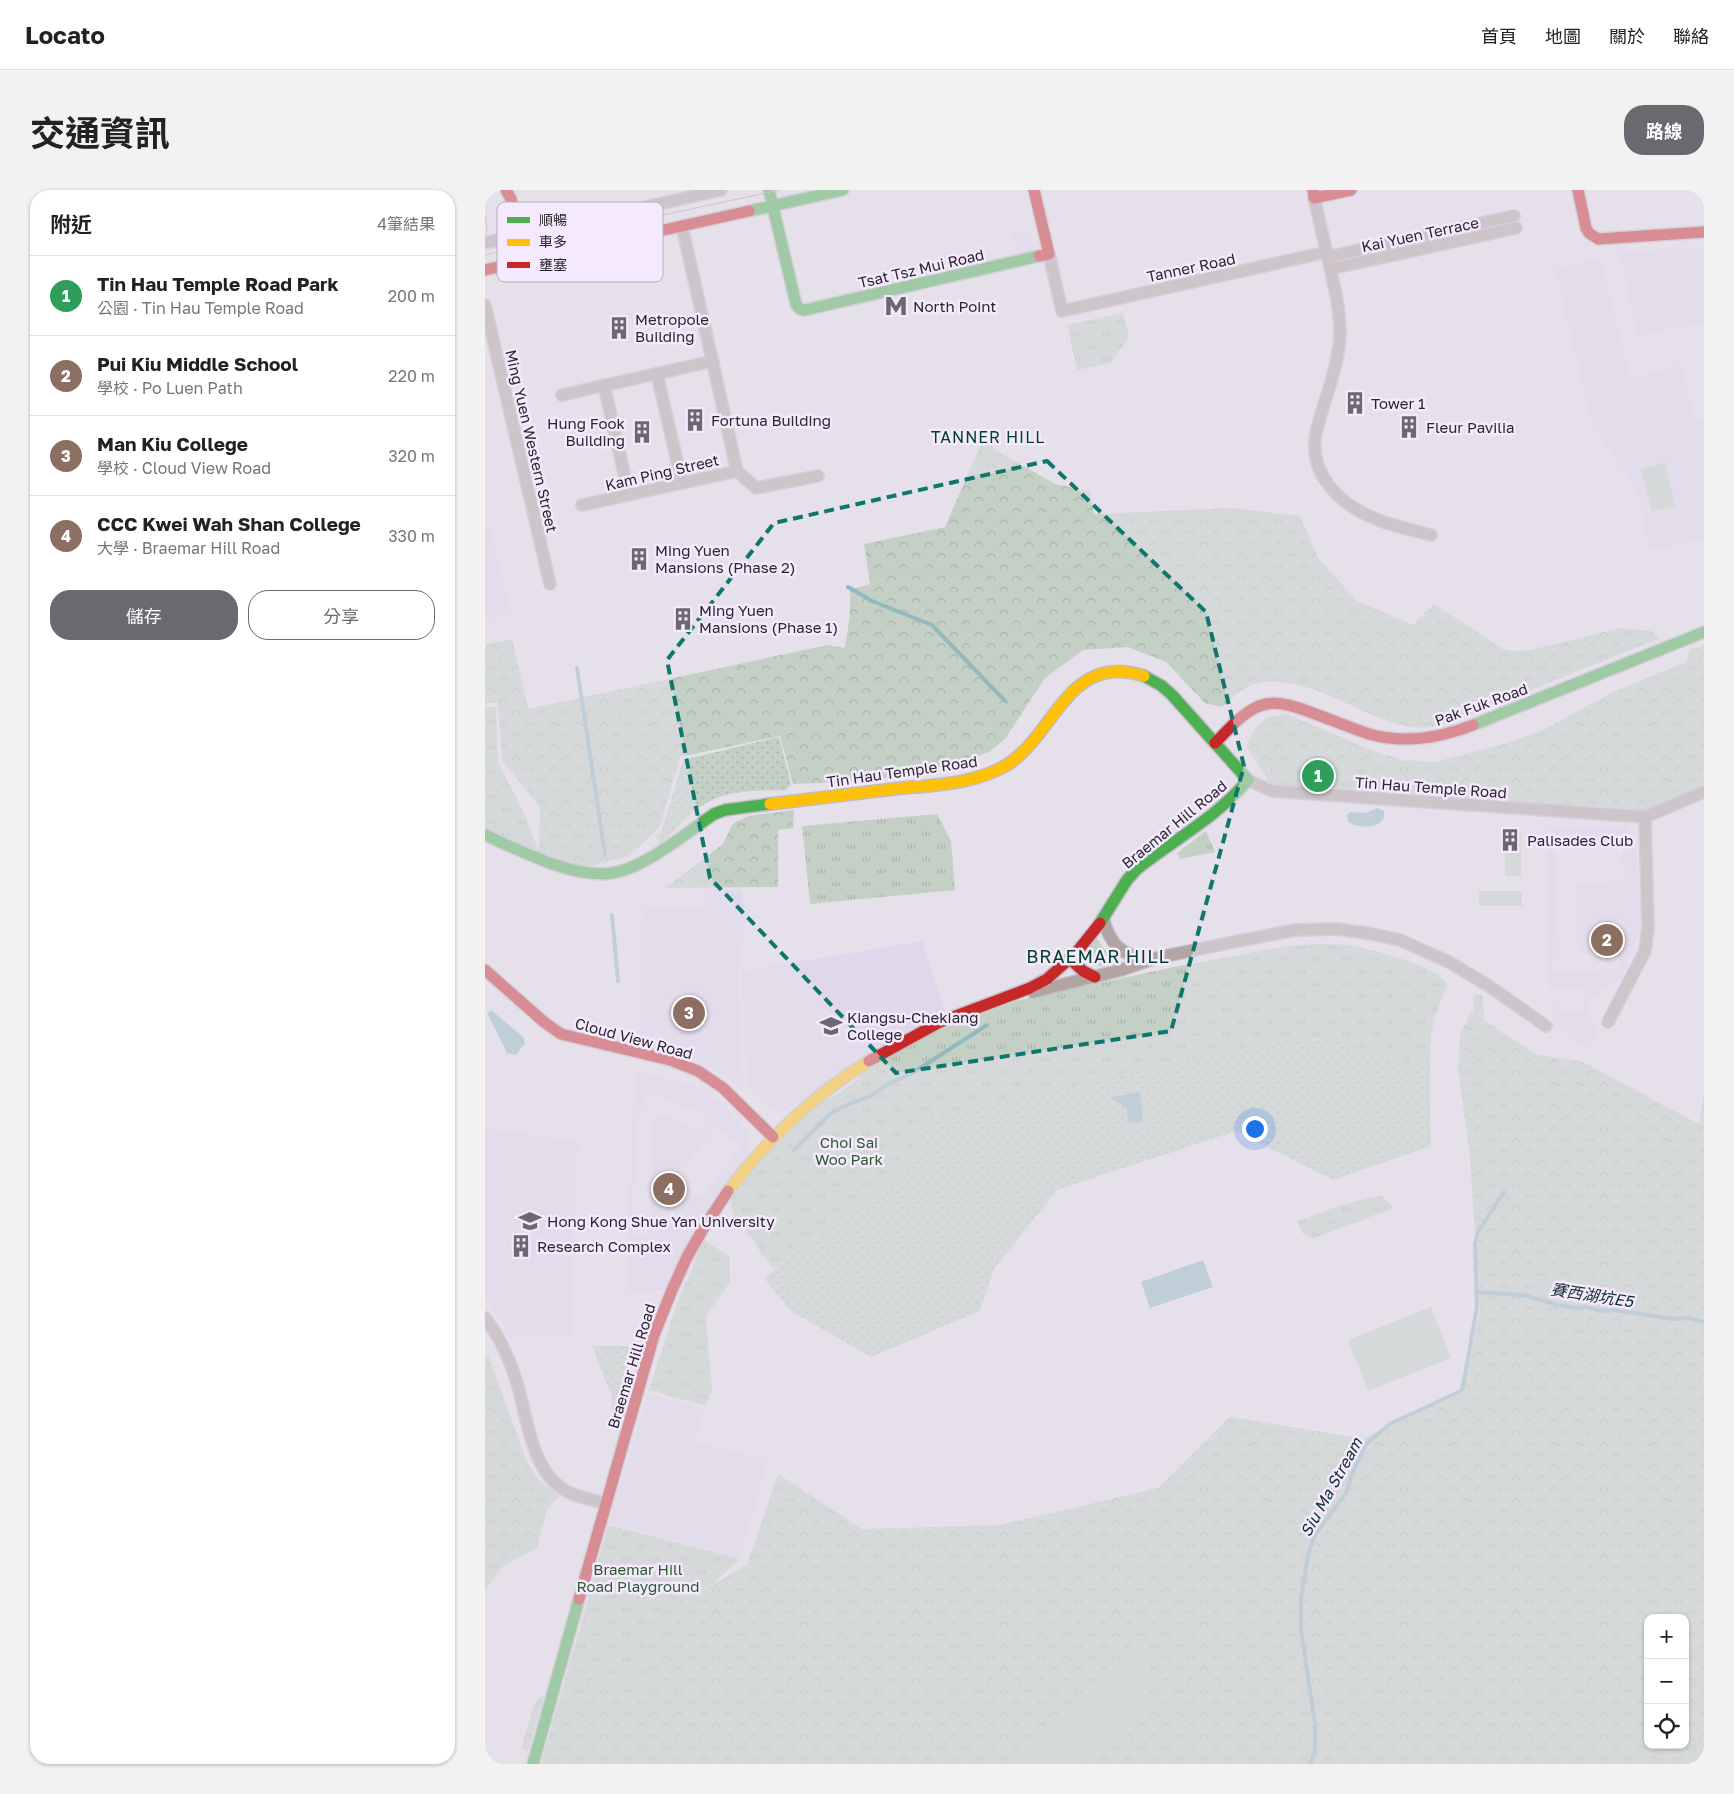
<!DOCTYPE html>
<html lang="zh-TW">
<head>
<meta charset="utf-8">
<style>
  :root { --surface:#fff; --page:#f2f2f2; --text:#222; --muted:#767676; --line:#e0e0e0; --accent:#6c6870 }
  body { margin:0; font-family:"Golos Text","Noto Sans TC",sans-serif; background:var(--page); color:var(--text) }
  .controls { position:absolute; right:15px; bottom:15px; display:grid; overflow:hidden; border-radius:10px; box-shadow:0 1px 4px #0004 }
  .controls button { width:45px; height:45px; display:grid; place-items:center; padding:0; border:0; border-bottom:1px solid var(--line); background:var(--surface); color:var(--text); font:25px sans-serif }
  .you { position:absolute; left:769px; top:938px; width:18px; height:18px; margin:-12px; border:4px solid #fff; border-radius:50%; background:#1a73e8; box-shadow:0 0 0 8px #1a73e833 }
  .badge { display:grid; place-items:center; width:32px; height:32px; border-radius:50%; background:var(--accent); color:#fff; font-size:16px; font-weight:700 }
  .pin { position:absolute; translate:-50% -50%; border:2px solid #fff; box-shadow:0 1px 5px #0006 }
  .list { margin:0; padding:0; list-style:none }
  h2 { display:flex; justify-content:space-between; align-items:center; height:65px; margin:0; padding:0 20px; font-size:21px }
  h2 small { font-size:16px; font-weight:400; color:var(--muted) }
  .list li { display:grid; grid-template-columns:32px 1fr auto; gap:15px; align-items:center; box-sizing:border-box; height:80px; padding:0 20px; border-top:1px solid var(--line) }
  .list b { display:block; font-size:19px; white-space:nowrap }
  .list p { margin:0; font-size:16px; white-space:nowrap; color:var(--muted) }
  .list em { font-size:16px; font-style:normal; color:var(--muted) }
  .actions { display:flex; gap:10px; padding:15px 20px }
  .actions a { flex:1; padding:11px 0; border:1px solid var(--accent); border-radius:20px; text-align:center; font-size:18px; color:var(--accent) }
  .actions .main { background:var(--accent); color:#fff }
  .icon { flex:none; width:28px; height:28px; fill:none; stroke:currentColor; stroke-width:2; stroke-linecap:round; stroke-linejoin:round }
  .map { position:relative; flex:none; width:1219px; height:1574px; overflow:hidden; border-radius:20px }
  header { display:flex; align-items:center; gap:30px; box-sizing:border-box; height:70px; padding:0 25px; background:var(--surface); border-bottom:1px solid var(--line) }
  header strong { font-size:24px }
  nav { display:flex; gap:28px; margin-inline-start:auto; font-size:18px }
  .intro { display:flex; align-items:center; justify-content:space-between; box-sizing:border-box; height:120px; padding:0 30px }
  h1 { margin:0; font-size:35px }
  .button { padding:12px 22px; border-radius:20px; background:var(--accent); color:#fff; font-size:18px; font-weight:700 }
  main { display:flex; gap:30px; padding:0 30px }
  aside { flex:1; background:var(--surface); border-radius:20px; box-shadow:0 1px 4px #0004 }
  .map>svg:first-child { display:block }
  .built { fill:#e1d7ea; fill-rule:evenodd }
  .grass { fill:#c4d0c6 }
  .forest { fill:url(#forest-crowns); fill-rule:evenodd }
  .park { fill:url(#park-tufts) }
  .garden { fill:url(#garden-dots) }
  .water { fill:#93b9bf }
  .lines { fill:none; stroke-linecap:round; stroke-linejoin:round }
  .stream { stroke:#93b9bf; stroke-width:4 }
  .street-casing { stroke:#c1bcc4; stroke-width:14 }
  .fast-casing { stroke:#c1bcc4; stroke-width:14 }
  .slow-casing { stroke:#c1bcc4; stroke-width:14 }
  .jam-casing { stroke:#c1bcc4; stroke-width:14 }
  .street { stroke:#b1a4a3; stroke-width:11 }
  .fast { stroke:#4caf50; stroke-width:11 }
  .slow { stroke:#ffc107; stroke-width:11 }
  .jam { stroke:#c62828; stroke-width:11 }
  .tram { stroke:#afa5a8; stroke-width:1 }
  .marked { fill:none; stroke:#0f766e; stroke-width:4; stroke-dasharray:10 6; stroke-linejoin:round }
  .labels { text-anchor:middle; dominant-baseline:central; stroke-width:5; stroke-linejoin:round; paint-order:stroke }
  .street-label { font-size:15px; fill:#2b272e; stroke:#f4e9fd }
  .poi-label { font-size:15px; fill:#2b272e; stroke:#f4e9fd; text-anchor:start }
  .park-label { font-size:15px; fill:#2d5b2d; stroke:#f4e9fd }
  .neighbourhood-label { font-size:16px; letter-spacing:1px; fill:#004225; stroke:#f4e9fd }
  .water-label { font-size:16px; font-style:italic; fill:#102f30; stroke:#f4e9fd }
  .quarter-label { font-size:18px; letter-spacing:1px; fill:#004225; stroke:#f4e9fd }
  .key { fill:#f4e9fd; stroke:#b8afbf; stroke-width:1 }
  .key-label { font-size:14px; fill:#2b272e }
</style>
</head>
<body>
<header>
<strong>Locato</strong>
<nav><a>首頁</a><a>地圖</a><a>關於</a><a>聯絡</a></nav>
</header>
<div class="intro"><h1>交通資訊</h1><a class="button">路線</a></div>
<main>
<aside>
<h2>附近<small>4筆結果</small></h2>
<ul class="list">
<li><span class="badge" style="background:#2e9e5b">1</span><div><b>Tin Hau Temple Road Park</b><p>公園 · Tin Hau Temple Road</p></div><em>200 m</em></li>
<li><span class="badge" style="background:#8d6e63">2</span><div><b>Pui Kiu Middle School</b><p>學校 · Po Luen Path</p></div><em>220 m</em></li>
<li><span class="badge" style="background:#8d6e63">3</span><div><b>Man Kiu College</b><p>學校 · Cloud View Road</p></div><em>320 m</em></li>
<li><span class="badge" style="background:#8d6e63">4</span><div><b>CCC Kwei Wah Shan College</b><p>大學 · Braemar Hill Road</p></div><em>330 m</em></li>
</ul>
<div class="actions"><a class="main">儲存</a><a>分享</a></div>
</aside>
<div class="map">
<svg width="1219" height="1574" viewBox="0 0 1219 1574">
  <defs>
    <pattern id="forest-crowns" width="20" height="18" patternUnits="userSpaceOnUse" patternTransform="scale(1.25)"><rect width="20" height="18" fill="#c4d0c6"/><path d="M2 6a3 3 0 1 1 6 0M12 15a3 3 0 1 1 6 0" fill="none" stroke="#a9b3aa"/></pattern>
    <pattern id="park-tufts" width="24" height="20" patternUnits="userSpaceOnUse" patternTransform="scale(1.25)"><rect width="24" height="20" fill="#c4d0c6"/><path d="M3 7l-1-3M5 7V3M7 7l1-3M15 17l-1-3M17 17v-4M19 17l1-3" fill="none" stroke="#a9b3aa"/></pattern>
    <pattern id="garden-dots" width="8" height="8" patternUnits="userSpaceOnUse" patternTransform="scale(1.25)"><rect width="8" height="8" fill="#c4d0c6"/><path d="M2 2h.1M6 6h.1" fill="none" stroke="#a9b3aa" stroke-width="1.8" stroke-linecap="round"/></pattern>
  </defs>
  <rect width="100%" height="100%" fill="#e6e0eb"/>
  <path class="built" d="M 545,41 L 549,59 L 532,63 L 528,44 Z
    M 1219,59 L 1219,132 L 1153,146 L 1134,63 L 1161,60 Z
    M 1115,68 L 1146,188 L 1196,175 L 1209,229 L 1219,228 L 1219,348 L 1165,360 L 1153,308 L 1138,279 L 1108,237 L 1070,79 Z
    M 5,337 L 26,424 L 0,429 L 0,338 Z
    M 1141,636 L 1151,652 L 1155,738 L 1137,787 L 1110,806 L 1104,815 L 1104,826 L 1111,839 L 1112,846 L 1103,862 L 1066,828 L 1062,637 ZM 1136,647 L 1138,691 L 1091,693 L 1090,649 ZM 1088,648 L 1093,763 L 1133,761 L 1134,779 L 1068,782 L 1067,764 L 1074,764 L 1069,649 ZM 1068,799 L 1098,799 L 1099,822 L 1074,823 L 1074,817 L 1068,817 Z
    M 220,699 L 256,700 L 261,731 L 253,779 L 258,898 L 220,874 L 199,867 L 153,856 L 157,716 L 219,718 Z
    M 437,751 L 460,821 L 397,854 L 316,912 L 298,921 L 286,920 L 262,898 L 257,781 Z
    M 150,880 L 207,895 L 236,912 L 263,944 L 262,969 L 184,1098 L 141,1105 ZM 158,906 L 173,906 L 222,925 L 216,941 L 173,924 L 169,928 L 165,1030 L 173,1031 L 172,1047 L 147,1046 L 151,919 L 158,919 ZM 231,937 L 256,957 L 214,1009 L 189,989 Z
    M 0,938 L 93,952 L 85,1145 L 26,1147 L 14,1128 L 0,1110 Z
    M 163,1204 L 220,1219 L 209,1252 L 283,1269 L 255,1368 L 124,1333 Z"/>
  <path class="grass" d="M 1180,273 L 1190,316 L 1167,321 L 1156,279 Z
    M 1020,642 L 1036,642 L 1036,686 L 1020,686 Z
    M 994,701 L 1037,701 L 1037,716 L 994,716 Z
    M 611,746 C 618,759 624,766 637,773 C 620,775 608,780 594,768 Z
    M 946,1117 L 966,1168 L 883,1201 L 863,1150 Z
    M 648,1456 L 665,1479 L 659,1520 L 588,1574 L 521,1574 L 596,1508 Z"/>
  <path class="forest" d="M 504,236 L 509,259 L 570,294 L 605,301 L 609,324 L 746,318 L 815,326 L 834,369 L 872,411 L 928,435 L 949,414 L 1020,460 L 1034,461 L 1045,460 L 1136,438 L 1166,441 L 1175,448 L 975,529 C 960,534 943,539 926,537 C 875,529 817,477 764,496 C 755,500 745,511 737,517 L 720,513 L 681,472 L 643,457 L 598,460 L 560,488 L 520,549 L 504,562 L 478,572 L 384,591 L 308,594 L 295,546 L 195,567 L 175,637 L 144,666 L 101,677 L 54,662 L 55,617 L 17,570 L 13,513 L 0,513 L 0,455 L 27,449 L 43,519 L 343,455 L 360,458 L 365,424 L 365,400 L 385,394 L 379,354 L 460,337 Z
    M 1219,455 L 1219,599 L 1158,620 L 924,606 L 883,602 L 880,579 L 784,575 L 786,594 L 762,557 C 762,549 774,531 782,528 C 788,525 795,525 802,524 L 884,559 L 917,570 L 950,572 L 1022,553 L 1060,539 L 1126,503 L 1201,472 L 1205,460 Z
    M 309,620 L 308,638 L 293,640 L 293,697 L 180,698 L 238,654 L 246,637 L 250,632 L 264,626 Z
    M 986,821 L 988,821 L 989,830 L 999,830 L 1053,865 L 1096,871 L 1214,934 L 1219,905 L 1219,1574 L 588,1574 L 659,1520 L 665,1479 L 648,1456 L 596,1508 L 521,1574 L 56,1574 L 92,1447 L 144,1428 L 182,1418 L 211,1399 L 222,1398 L 262,1375 L 293,1284 L 377,1339 L 515,1335 L 673,1298 L 745,1227 L 878,1249 L 977,1203 L 995,1120 L 985,968 L 973,879 L 975,845 ZM 1163,1428 L 1200,1428 L 1200,1555 L 1163,1555 Z
    M 3,1165 L 42,1272 L 53,1289 L 74,1306 L 62,1320 L 52,1358 L 18,1376 L 0,1401 L 0,1167 Z
    M 60,1504 L 43,1561 L 36,1559 L 50,1512 Z"/>
  <path class="park" d="M 638,123 L 644,147 L 626,173 L 592,180 L 582,135 Z
    M 0,517 L 11,517 L 13,572 L 38,621 L 54,662 L 0,642 Z
    M 803,563 L 880,579 L 883,602 L 871,603 L 786,594 L 784,575 Z
    M 452,624 L 466,651 L 470,700 L 325,714 L 317,636 Z
    M 721,641 L 730,662 L 695,669 L 692,663 Z
    M 830,754 C 840,755 851,754 861,755 C 879,757 960,777 962,796 L 950,826 L 946,845 L 945,873 L 915,872 L 877,861 L 859,852 L 824,848 L 439,928 L 427,972 L 417,991 L 304,1065 L 289,1079 L 279,1066 L 277,1066 C 274,1060 272,1053 267,1048 C 255,1033 247,1028 245,1008 L 269,975 L 333,913 L 351,905 L 369,892 L 387,873 L 423,852 L 531,811 L 689,777 L 803,756 Z
    M 988,805 L 998,805 L 999,830 L 989,830 Z
    M 896,1005 L 909,1018 L 827,1049 L 817,1043 L 813,1031 L 853,1016 Z
    M 219,1050 L 245,1067 L 245,1092 L 221,1126 L 227,1198 L 221,1216 L 164,1200 L 191,1116 Z
    M 123,1335 L 255,1369 L 225,1396 L 211,1399 L 158,1434 L 167,1500 L 84,1479 Z"/>
  <path class="garden" d="M 294,547 L 306,594 L 301,600 C 274,601 242,599 218,615 C 205,623 188,643 176,654 L 170,647 L 177,640 L 198,570 Z
    M 808,848 L 848,850 L 859,852 L 877,861 L 915,872 L 945,873 L 946,956 L 848,990 L 751,941 L 572,1000 L 509,1079 L 495,1121 L 386,1167 L 306,1121 L 280,1089 L 304,1065 L 417,991 L 427,972 L 439,928 Z
    M 107,1156 L 140,1156 L 151,1158 L 132,1226 L 127,1221 L 127,1207 Z"/>
  <path class="water" d="M 892,618 L 899,621 C 902,640 874,639 863,632 L 862,625 L 865,622 L 881,623 Z
    M 6,820 L 38,847 L 40,853 L 31,865 L 22,863 L 2,823 Z
    M 655,902 L 658,931 L 652,933 L 643,931 L 642,919 L 638,915 L 628,910 L 628,907 Z
    M 718,1070 L 728,1097 L 665,1118 L 656,1092 Z"/>
  <g class="lines">
    <path class="stream" d="M 363,397 L 387,411 L 447,435 L 520,511
      M 92,478 L 120,664
      M 127,725 L 133,791
      M 309,960 L 346,923 L 364,914 L 386,906 L 403,894 L 426,884 L 502,835
      M 991,1102 L 1038,1105 L 1073,1115 L 1092,1118 L 1100,1117 L 1116,1121 L 1128,1120 L 1190,1129 L 1204,1128 L 1219,1132
      M 825,1574 L 830,1562 L 830,1534 L 816,1440 L 816,1408 L 823,1366 L 829,1346 L 861,1303 L 867,1284 L 881,1254 L 905,1234 L 976,1201 L 978,1196 L 992,1117 L 990,1053 L 993,1042 L 1019,1002"/>
    <defs>
      <path id="street" d="M 829,8 C 834,28 838,48 843,68 C 848,92 855,117 855,143 C 854,178 839,209 831,243 C 823,284 855,315 891,329 C 908,336 927,340 946,345
        M 197,36 L 252,281
        M 0,53 L 236,0
        M 564,64 L 577,121 L 842,62
        M 842,67 L 1029,26
        M 845,79 L 1031,38
        M 0,115 L 65,394
        M 172,184 L 197,293
        M 119,195 L 144,305
        M 77,205 L 228,171
        M 252,281 L 271,298 L 333,286
        M 97,315 L 252,281
        M 763,590 L 787,601 L 1160,627 L 1219,602
        M 618,728 C 625,754 636,767 665,768
        M 548,802 L 636,780 L 671,768 L 758,750 L 811,740 L 852,739 L 882,743 L 915,750 L 964,772 L 1004,796 L 1061,836
        M 1123,832 L 1160,761 L 1163,737 L 1160,627
        M 0,1128 C 15,1147 25,1170 32,1193 C 42,1226 46,1279 78,1299 C 90,1307 107,1310 121,1313"/>
      <path id="fast" d="M 284,0 L 311,114 L 315,119 L 320,120 L 554,66
        M 264,21 L 358,0
        M 988,535 L 1219,442
        M 0,645 C 34,660 89,689 127,683 C 160,678 201,643 229,624 L 240,620 L 285,614
        M 615,733 L 642,690 L 652,679 C 691,648 730,629 763,590 L 687,505 L 677,496 L 659,486
        M 48,1574 L 94,1409"/>
      <path id="slow" d="M 28,19 L 22,28 L 33,73
        M 285,614 C 326,609 368,604 409,599 C 445,595 487,595 520,576 C 570,547 582,461 659,486
        M 243,1001 C 285,947 326,907 384,871"/>
      <path id="jam" d="M 21,0 L 26,9
        M 549,0 L 564,64 L 554,66
        M 828,0 L 829,8 L 866,0
        M 1093,0 L 1101,38 L 1104,43 L 1113,49 L 1219,42
        M 26,9 L 28,19 L 36,26 L 45,70
        M 0,80 L 264,21
        M 730,553 C 744,539 761,518 781,514 C 798,511 817,519 833,525 C 850,531 866,538 884,544 C 919,554 955,548 988,535
        M 586,770 L 598,781 L 610,787
        M 0,780 L 59,832 L 76,844 L 185,870 L 213,881 L 238,898 L 288,947
        M 384,871 L 455,832 L 545,798 L 562,789 L 591,763 L 615,733
        M 94,1409 L 169,1145 L 187,1100 L 202,1067 L 218,1039 L 243,1001"/>
    </defs>
    <use href="#street" class="street-casing"/>
    <use href="#fast" class="fast-casing"/>
    <use href="#slow" class="slow-casing"/>
    <use href="#jam" class="jam-casing"/>
    <use href="#street" class="street"/>
    <use href="#fast" class="fast"/>
    <use href="#slow" class="slow"/>
    <use href="#jam" class="jam"/>
    <path class="tram" d="M 0,26 L 2,37 L 0,51
      M 0,65 L 61,50 L 295,0"/>
  </g>
  <path d="M0 0H1219V1574H0ZM 562,271 L 721,422 L 759,576 L 686,841 L 411,883 L 225,688 L 182,470 L 289,333 Z" fill="#e6e0eb" fill-opacity=".55" fill-rule="evenodd"/>
  <path class="marked" d="M 562,271 L 721,422 L 759,576 L 686,841 L 411,883 L 225,688 L 182,470 L 289,333 Z"/>
  <defs>
    <symbol id="metro-bare" viewBox="-9 -9 18 18"><path d="M-5.5 5V-5H-3L0 0L3-5H5.5V5H3V-.5L0 4L-3-.5V5Z" fill="#6c6870" stroke="#f4e9fd" stroke-width="2.5" paint-order="stroke"/></symbol>
    <symbol id="building-bare" viewBox="-9 -9 18 18"><path d="M-4-6H4V6H1V3H-1V6H-4ZM-2.5-4.3h1.7v1.8h-1.7ZM.8-4.3h1.7v1.8H.8ZM-2.5-1h1.7V.8h-1.7ZM.8-1h1.7V.8H.8Z" fill="#6c6870" stroke="#f4e9fd" stroke-width="2.5" paint-order="stroke"/></symbol>
    <symbol id="school-bare" viewBox="-9 -9 18 18"><path d="M0-5L7-2L0 1L-7-2ZM-4 1L0 2.5L4 1V4Q0 6-4 4Z" fill="#6c6870" stroke="#f4e9fd" stroke-width="2.5" paint-order="stroke"/></symbol>
    <symbol id="university-bare" viewBox="-9 -9 18 18"><path d="M0-5L7-2L0 1L-7-2ZM-4 1L0 2.5L4 1V4Q0 6-4 4Z" fill="#6c6870" stroke="#f4e9fd" stroke-width="2.5" paint-order="stroke"/></symbol>
  </defs>
  <g fill-rule="evenodd">
    <use href="#metro-bare" x="395" y="100" width="32" height="32"/>
    <use href="#building-bare" x="118" y="122" width="32" height="32"/>
    <use href="#building-bare" x="854" y="197" width="32" height="32"/>
    <use href="#building-bare" x="194" y="214" width="32" height="32"/>
    <use href="#building-bare" x="908" y="221" width="32" height="32"/>
    <use href="#building-bare" x="141" y="226" width="32" height="32"/>
    <use href="#building-bare" x="138" y="353" width="32" height="32"/>
    <use href="#building-bare" x="182" y="413" width="32" height="32"/>
    <use href="#building-bare" x="1009" y="634" width="32" height="32"/>
    <use href="#school-bare" x="330" y="820" width="32" height="32"/>
    <use href="#university-bare" x="29" y="1015" width="32" height="32"/>
    <use href="#building-bare" x="20" y="1040" width="32" height="32"/>
  </g>
  <g class="labels">
    <g class="street-label">
      <text transform="translate(935 44) rotate(-12)">Kai Yuen Terrace</text>
      <text transform="translate(706 77) rotate(-12)">Tanner Road</text>
      <text transform="translate(436 78) rotate(-13)">Tsat Tsz Mui Road</text>
      <text transform="translate(47 251) rotate(77)">Ming Yuen Western Street</text>
      <text transform="translate(177 282) rotate(-13)">Kam Ping Street</text>
      <text transform="translate(996 514) rotate(-20)">Pak Fuk Road</text>
      <text transform="translate(417 581) rotate(-8)">Tin Hau Temple Road</text>
      <text transform="translate(946 597) rotate(4)">Tin Hau Temple Road</text>
      <text transform="translate(689 634) rotate(-39)">Braemar Hill Road</text>
      <text transform="translate(149 848) rotate(15)">Cloud View Road</text>
      <text transform="translate(146 1176) rotate(-73)">Braemar Hill Road</text>
    </g>
    <g class="poi-label">
      <text x="428" y="116">North Point</text>
      <text x="150" y="129">Metropole<tspan x="150" dy="17">Building</tspan></text>
      <text x="886" y="213">Tower 1</text>
      <text x="226" y="230">Fortuna Building</text>
      <text x="140" y="233" text-anchor="end">Hung Fook<tspan x="140" dy="17">Building</tspan></text>
      <text x="941" y="237">Fleur Pavilia</text>
      <text x="170" y="360">Ming Yuen<tspan x="170" dy="17">Mansions (Phase 2)</tspan></text>
      <text x="214" y="420">Ming Yuen<tspan x="214" dy="17">Mansions (Phase 1)</tspan></text>
      <text x="1042" y="650">Palisades Club</text>
      <text x="362" y="827">Kiangsu-Chekiang<tspan x="362" dy="17">College</tspan></text>
      <text x="62" y="1031">Hong Kong Shue Yan University</text>
      <text x="52" y="1056">Research Complex</text>
    </g>
    <g class="park-label">
      <text x="364" y="952">Choi Sai<tspan x="364" dy="17">Woo Park</tspan></text>
      <text x="153" y="1379">Braemar Hill<tspan x="153" dy="17">Road Playground</tspan></text>
    </g>
    <g class="neighbourhood-label">
      <text x="503" y="247">TANNER HILL</text>
    </g>
    <g class="water-label">
      <text transform="translate(1107 1105) rotate(9)">賽西湖坑E5</text>
      <text transform="translate(846 1297) rotate(-61)">Siu Ma Stream</text>
    </g>
    <g class="quarter-label">
      <text x="613" y="766">BRAEMAR HILL</text>
    </g>
  </g>
  <rect x="12" y="12" width="166" height="80" rx="8" class="key"/>
  <rect x="22" y="27" width="23" height="6" fill="#4caf50"/>
  <rect x="22" y="49" width="23" height="7" fill="#ffc107"/>
  <rect x="22" y="72" width="23" height="6" fill="#c62828"/>
  <g class="key-label">
    <text x="54" y="35">順暢</text>
    <text x="54" y="57">車多</text>
    <text x="54" y="80">壅塞</text>
  </g>
</svg>
<div class="controls">
<button>+</button>
<button>−</button>
<button><svg class="icon" aria-label="locate" viewBox="0 0 24 24"><circle cx="12" cy="12" r="6"/><path d="M12 2v4M12 18v4M2 12h4M18 12h4"/></svg></button>
</div>
<div class="you"></div>
<div class="pin badge" style="left:833px;top:586px;background:#2e9e5b">1</div>
<div class="pin badge" style="left:1122px;top:750px;background:#8d6e63">2</div>
<div class="pin badge" style="left:204px;top:823px;background:#8d6e63">3</div>
<div class="pin badge" style="left:184px;top:999px;background:#8d6e63">4</div>
</div>
</main>
</body>
</html>
